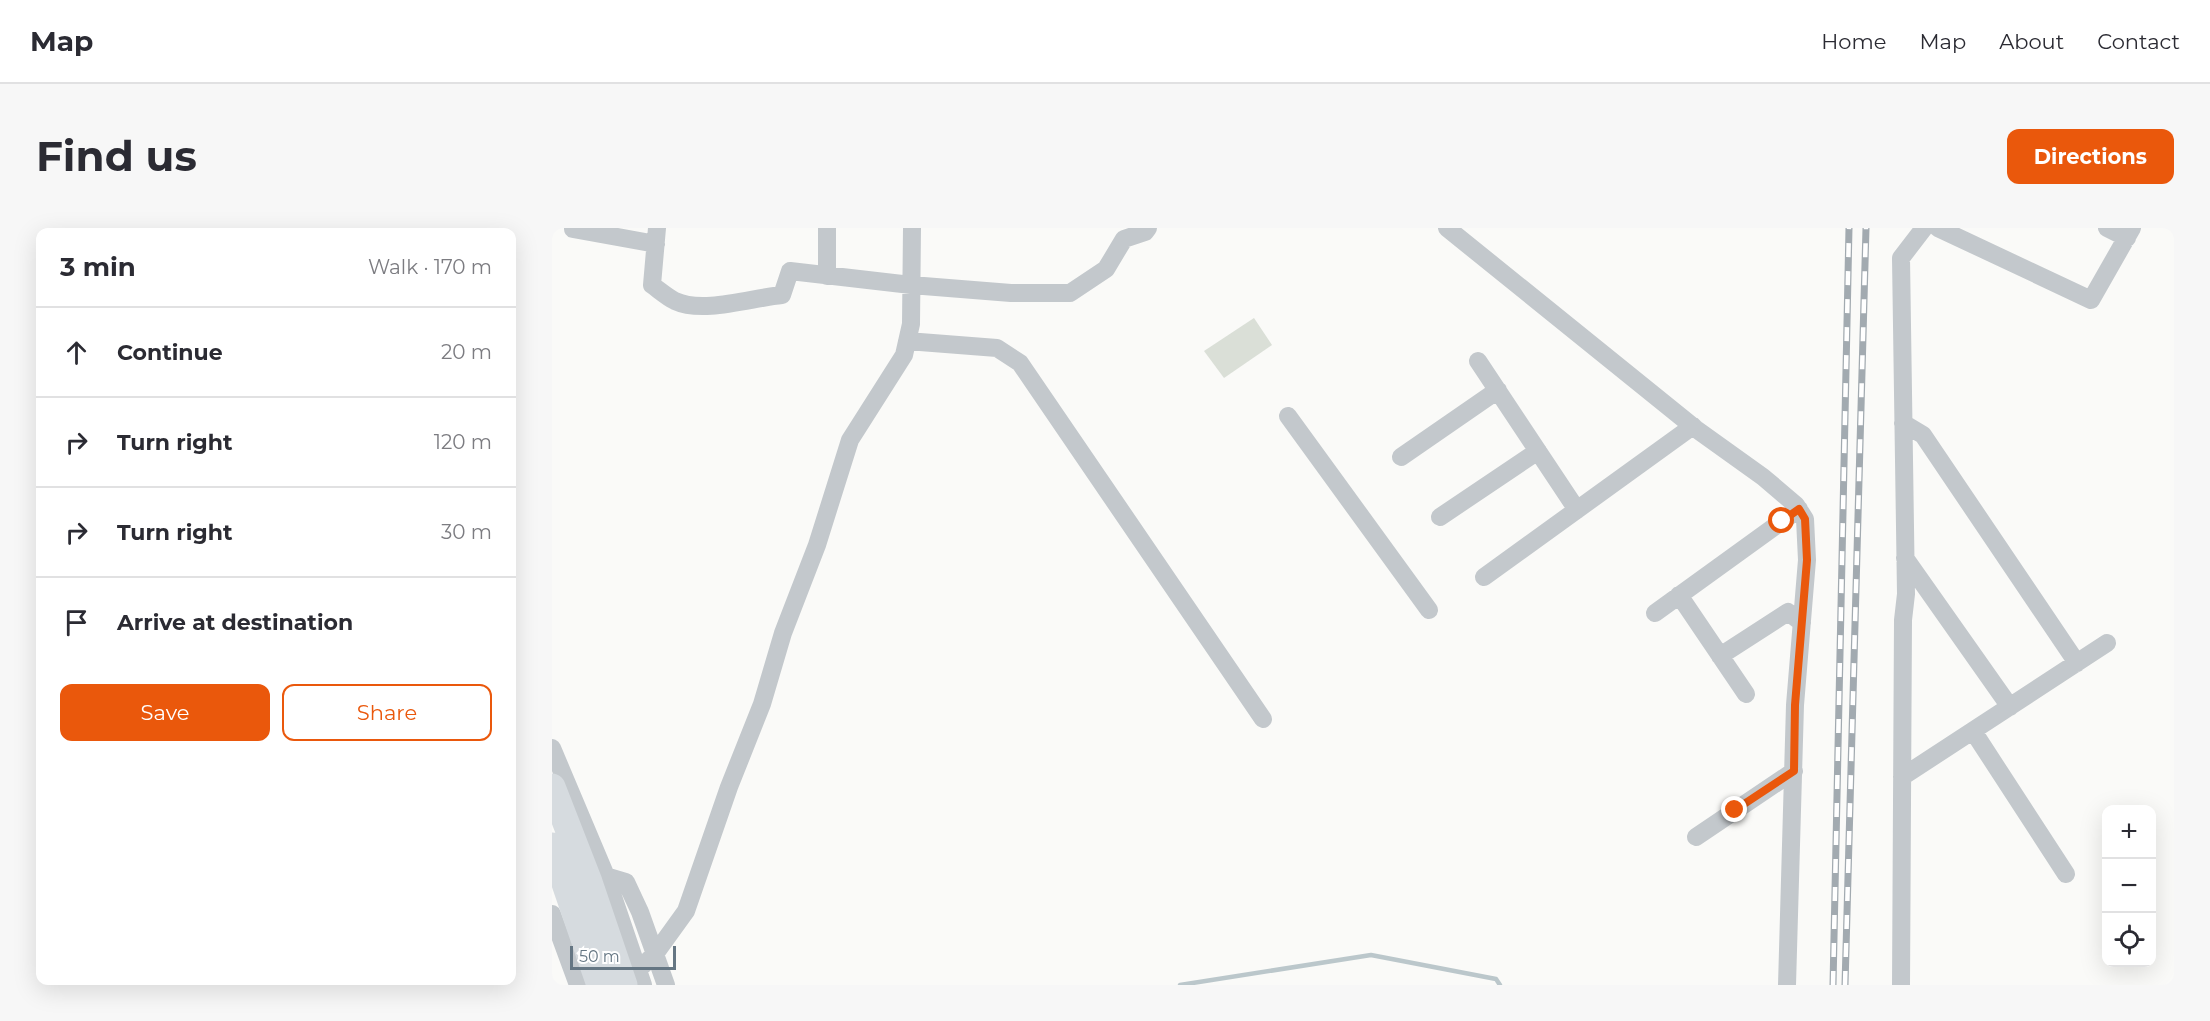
<!DOCTYPE html>
<html lang="en">
<head>
<meta charset="utf-8">
<style>
  :root { --surface:#fff; --page:#f7f7f7; --text:#2b2b33; --muted:#7c7c81; --line:#e1e1e2; --accent:#ea580c }
  body { margin:0; font-family:Montserrat,sans-serif; background:var(--page); color:var(--text) }
  .controls { position:absolute; right:18px; bottom:18px; display:grid; overflow:hidden; border-radius:12px; box-shadow:0 6px 24px #0002 }
  .controls button { width:54px; height:54px; display:grid; place-items:center; padding:0; border:0; border-bottom:2px solid var(--line); background:var(--surface); color:var(--text); font:30px sans-serif }
  .scale { position:absolute; left:18px; bottom:15px; width:106px; box-sizing:border-box; padding-left:6px; border:3px solid #657683; border-top:0; font-size:16px; line-height:21px; white-space:nowrap; color:#657683; -webkit-text-stroke:4px #fff; paint-order:stroke }
  .stop { position:absolute; width:18px; height:18px; margin:-14px; border:4px solid #ea580c; border-radius:50%; background:#fff }
  .stop.end { background:#ea580c; border-color:#fff; box-shadow:0 2px 6px #0008 }
  .list { margin:0; padding:0; list-style:none }
  h2 { display:flex; justify-content:space-between; align-items:center; height:78px; margin:0; padding:0 24px; font-size:26px }
  h2 small { font-size:20px; font-weight:400; color:var(--muted) }
  .list li { display:grid; grid-template-columns:39px 1fr auto; gap:18px; align-items:center; box-sizing:border-box; height:90px; padding:0 24px; border-top:2px solid var(--line) }
  .list b { display:block; font-size:22px; white-space:nowrap }
  .list em { font-size:20px; font-style:normal; color:var(--muted) }
  .actions { display:flex; gap:12px; padding:18px 24px }
  .actions a { flex:1; padding:14px 0; border:2px solid var(--accent); border-radius:12px; text-align:center; font-size:21px; color:var(--accent) }
  .actions .main { background:var(--accent); color:#fff }
  .icon { flex:none; width:33px; height:33px; fill:none; stroke:currentColor; stroke-width:2; stroke-linecap:round; stroke-linejoin:round }
  .map { position:relative; flex:none; width:1622px; height:757px; overflow:hidden; border-radius:12px }
  header { display:flex; align-items:center; gap:36px; box-sizing:border-box; height:84px; padding:0 30px; background:var(--surface); border-bottom:2px solid var(--line) }
  header strong { font-size:28px }
  nav { display:flex; gap:33px; margin-inline-start:auto; font-size:21px }
  .intro { display:flex; align-items:center; justify-content:space-between; box-sizing:border-box; height:144px; padding:0 36px }
  h1 { margin:0; font-size:42px }
  .button { padding:15px 27px; border-radius:12px; background:var(--accent); color:#fff; font-size:21px; font-weight:700 }
  main { display:flex; gap:36px; padding:0 36px }
  aside { flex:1; background:var(--surface); border-radius:12px; box-shadow:0 6px 24px #0002 }
  .map>svg:first-child { display:block }
  .green { fill:#dadfd7 }
  .lines { fill:none; stroke-linecap:round; stroke-linejoin:round }
  .stream { stroke:#bbc7cb; stroke-width:4.5 }
  .minor { stroke:#c3c8cc; stroke-width:18 }
  .highway { stroke:#d6dbdf; stroke-width:27 }
  .rail-casing { stroke:#a2aab0; stroke-width:7 }
  .rail { stroke:#fff; stroke-width:4.5; stroke-dasharray:14; stroke-linecap:butt }
  .route { stroke:#ea580c; stroke-width:8 }
</style>
</head>
<body>
<header>
<strong>Map</strong>
<nav><a>Home</a><a>Map</a><a>About</a><a>Contact</a></nav>
</header>
<div class="intro"><h1>Find us</h1><a class="button">Directions</a></div>
<main>
<aside>
<h2>3 min<small>Walk · 170 m</small></h2>
<ul class="list">
<li><svg class="icon" aria-label="ahead" viewBox="0 0 24 24"><path d="M12 20V5M6 11l6-6 6 6"/></svg><div><b>Continue</b></div><em>20 m</em></li>
<li><svg class="icon" aria-label="right" viewBox="0 0 24 24"><path d="M7 20v-9h11M14 6l5 5-5 5"/></svg><div><b>Turn right</b></div><em>120 m</em></li>
<li><svg class="icon" aria-label="right" viewBox="0 0 24 24"><path d="M7 20v-9h11M14 6l5 5-5 5"/></svg><div><b>Turn right</b></div><em>30 m</em></li>
<li><svg class="icon" aria-label="arrive" viewBox="0 0 24 24"><path d="M6 21V4h12l-3 4 3 4H6"/></svg><div><b>Arrive at destination</b></div></li>
</ul>
<div class="actions"><a class="main">Save</a><a>Share</a></div>
</aside>
<div class="map">
<svg width="1622" height="757" viewBox="0 0 1622 757">
  <rect width="100%" height="100%" fill="#fafaf8"/>
  <path class="green" d="M 702,90 L 720,117 L 672,150 L 652,123 Z"/>
  <g class="lines">
    <path class="stream" d="M 628,757 L 819,727 L 944,751 L 948,757"/>
    <path class="minor" d="M 105,0 L 100,57 C 107,62 115,69 123,73 C 151,86 199,70 230,67 L 238,43 L 359,57 L 459,65 L 518,65 L 554,41 L 572,11 L 593,4 L 596,0
      M 895,0 L 1144,201 L 1211,249 L 1244,277 L 1253,291 L 1255,332 L 1243,477 L 1235,757
      M 1386,0 L 1539,72 L 1580,0
      M 1555,0 L 1575,10
      M 21,1 L 104,16
      M 275,48 L 275,0
      M 355,113 L 445,120 L 468,135 L 711,491
      M 926,133 L 1025,282
      M 736,188 L 877,382
      M 1351,195 L 1371,207 L 1525,435
      M 849,229 L 946,162
      M 888,289 L 986,223
      M 1353,330 L 1458,479
      M 932,349 L 1141,198
      M 1127,367 L 1194,466
      M 1103,385 L 1247,281
      M 1168,428 L 1236,384 L 1250,395
      M 1421,503 L 1514,646
      M 0,520 L 54,648 L 91,757
      M 1350,549 L 1555,415
      M 1144,609 L 1242,543
      M 54,648 L 74,654 L 88,684 L 114,757
      M 0,686 L 26,757
      M 69,746 L 87,741 L 103,726 L 134,683 L 177,559 L 210,476 L 231,405 L 265,317 L 298,212 L 352,127 L 359,96 L 360,0
      M 1349,757 L 1351,392 L 1354,366 L 1349,30 L 1372,0"/>
    <path class="highway" d="M 0,559 L 37,654 L 72,757
      M 0,618 L 48,757"/>
    <defs>
      <path id="rail" d="M 1281,757 L 1297,0
        M 1293,757 L 1314,0"/>
    </defs>
    <use href="#rail" class="rail-casing"/>
    <use href="#rail" class="rail"/>
  </g>
  <g class="lines">
    <path class="route" d="M 1183,582 L 1242,543 L 1243,477 L 1255,332 L 1253,291 L 1247,281 L 1230,293"/>
  </g>
</svg>
<div class="controls">
<button>+</button>
<button>−</button>
<button><svg class="icon" aria-label="locate" viewBox="0 0 24 24"><circle cx="12" cy="12" r="6"/><path d="M12 2v4M12 18v4M2 12h4M18 12h4"/></svg></button>
</div>
<div class="scale">50 m</div>
<div class="stop" style="left:1230px;top:293px"></div>
<div class="stop end" style="left:1183px;top:582px"></div>
</div>
</main>
</body>
</html>
